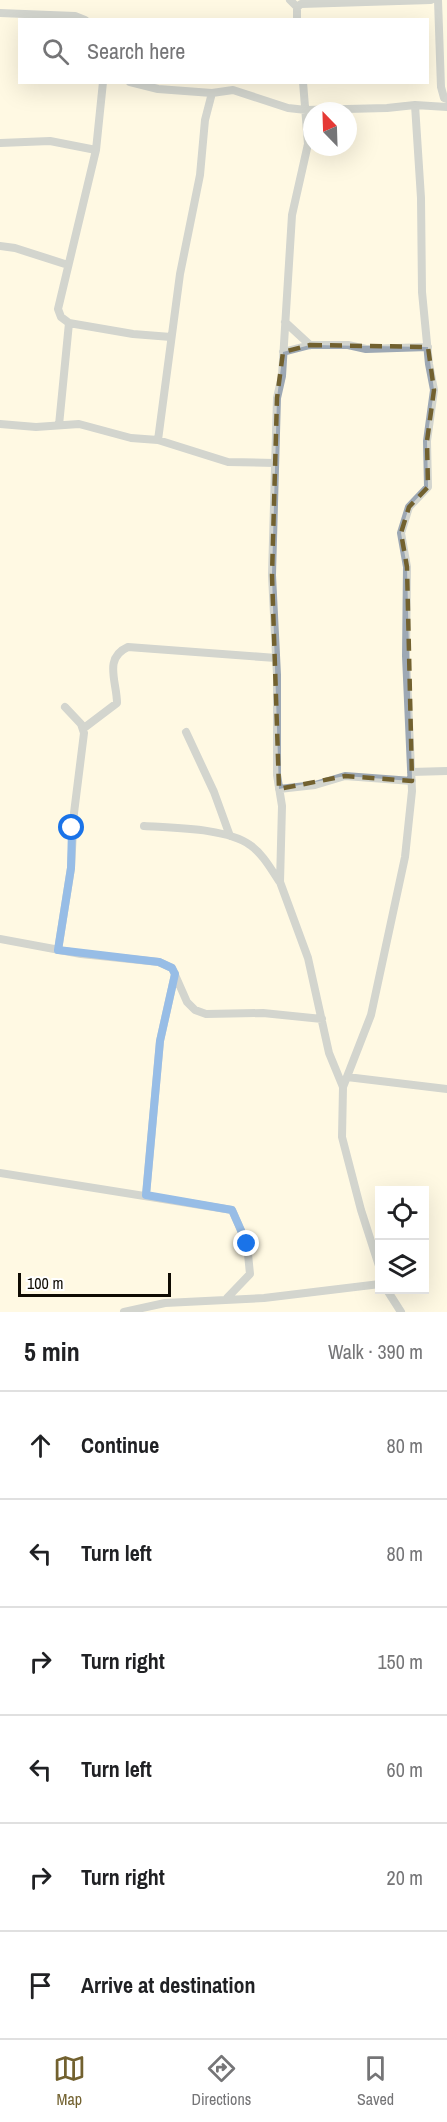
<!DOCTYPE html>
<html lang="en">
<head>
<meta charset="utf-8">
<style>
  :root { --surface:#fff; --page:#f2f2f2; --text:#202124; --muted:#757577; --line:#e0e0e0; --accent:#72612f }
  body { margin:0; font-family:"Archivo Narrow",sans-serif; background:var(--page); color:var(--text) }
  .controls { position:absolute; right:18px; bottom:18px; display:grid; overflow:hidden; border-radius:0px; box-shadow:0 6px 24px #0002 }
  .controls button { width:54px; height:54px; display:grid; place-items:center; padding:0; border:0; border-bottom:2px solid var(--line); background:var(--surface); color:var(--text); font:30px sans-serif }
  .compass { position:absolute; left:303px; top:102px; width:54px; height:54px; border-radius:50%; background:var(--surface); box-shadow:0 6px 24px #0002; rotate:337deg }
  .scale { position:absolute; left:18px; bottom:15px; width:153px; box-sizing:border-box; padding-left:6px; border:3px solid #0f0b02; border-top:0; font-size:16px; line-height:21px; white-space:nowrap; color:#0f0b02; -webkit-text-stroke:4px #fff; paint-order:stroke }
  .stop { position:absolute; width:18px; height:18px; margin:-14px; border:4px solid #1a73e8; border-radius:50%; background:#fff }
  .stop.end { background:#1a73e8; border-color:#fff; box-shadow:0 2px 6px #0008 }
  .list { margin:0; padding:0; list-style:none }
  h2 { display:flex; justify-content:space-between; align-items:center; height:78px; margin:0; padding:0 24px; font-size:26px }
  h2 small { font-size:20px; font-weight:400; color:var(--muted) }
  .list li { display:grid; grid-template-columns:39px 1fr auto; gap:18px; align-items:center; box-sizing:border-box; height:108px; padding:0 24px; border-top:2px solid var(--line) }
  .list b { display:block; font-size:22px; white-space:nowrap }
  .list em { font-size:20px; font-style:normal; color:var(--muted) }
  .icon { flex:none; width:33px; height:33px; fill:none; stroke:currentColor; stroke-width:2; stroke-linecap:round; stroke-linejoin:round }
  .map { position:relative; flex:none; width:447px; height:1312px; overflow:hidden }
  .search { position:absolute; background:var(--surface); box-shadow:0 6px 24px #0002; left:18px; right:18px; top:18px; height:66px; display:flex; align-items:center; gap:15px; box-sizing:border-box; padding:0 21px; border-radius:0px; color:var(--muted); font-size:22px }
  .sheet { height:726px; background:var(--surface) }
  nav { display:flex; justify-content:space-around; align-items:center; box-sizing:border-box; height:84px; border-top:2px solid var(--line); background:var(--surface); font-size:16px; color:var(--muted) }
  nav a { display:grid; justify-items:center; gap:3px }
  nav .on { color:var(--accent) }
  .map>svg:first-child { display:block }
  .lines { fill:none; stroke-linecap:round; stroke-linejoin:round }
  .minor { stroke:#9da8b4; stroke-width:8 }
  .route { stroke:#1a73e8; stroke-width:8 }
  .marked { fill:none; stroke:#72612f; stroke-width:4.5; stroke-dasharray:12 8; stroke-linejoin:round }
</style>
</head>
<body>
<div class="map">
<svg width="447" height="1312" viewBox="0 0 447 1312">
  <rect width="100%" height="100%" fill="#fff9e3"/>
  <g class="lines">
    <path class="minor" d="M 290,0 L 297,7 L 297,20
      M 438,0 L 441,87 L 444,98 L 447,99
      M 297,7 L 301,4 L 431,0
      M 0,13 L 75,16 L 85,20
      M 103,82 L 96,150 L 58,309 L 61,317 L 69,323 L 133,334 L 171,337
      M 130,82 L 158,89 L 212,93
      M 303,82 L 308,144 L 292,215 L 282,376 L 277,398 L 272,575 L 277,675 L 277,775 L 282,806 L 280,882 L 308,958 L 329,1053 L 343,1087 L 342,1137 L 361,1210 L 380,1269
      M 0,143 L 50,141 L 96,150
      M 0,246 L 15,248 L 68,265
      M 285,322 L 310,345
      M 283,352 L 310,345 L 348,345 L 366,349 L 428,347
      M 0,424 L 36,427 L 79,424 L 131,438 L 158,440 L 228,462 L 275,463
      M 59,425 L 69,323
      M 158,440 L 180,274 L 200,175 L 205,120 L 212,93 L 233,90 L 288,108 L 306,110 L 387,108 L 415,105 L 447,107
      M 84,728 L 117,703 C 117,682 103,658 128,647 L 276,658
      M 186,732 L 214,792 L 230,836
      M 411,772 L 447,771
      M 279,789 L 315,785 L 345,776 L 412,781
      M 144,826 C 172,828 227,828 250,845 C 262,853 271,869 279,881
      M 0,939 L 81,954 L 159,962 L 172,968 L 187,1002 L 195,1010 L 206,1014 L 263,1013 L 322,1019
      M 58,950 L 71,868 L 74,813 L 84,733 L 81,724 L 65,707
      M 347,1077 L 447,1089
      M 343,1087 L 371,1015 L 405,857 L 412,791 L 406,656 L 407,567 L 401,533 L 409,507 L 428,487 L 427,441 L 434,390 L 429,364 L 422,292 L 421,198 L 415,105
      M 0,1173 L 232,1210 L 247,1244 L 250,1274 L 227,1298
      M 146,1195 L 160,1041 L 175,974
      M 387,1290 L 401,1312
      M 124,1312 L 165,1303 L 264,1298 L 380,1284"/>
  </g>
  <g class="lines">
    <path class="route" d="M 72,828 L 71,868 L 58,950 L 159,962 L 172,968 L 175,974 L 160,1041 L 146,1195 L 232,1210 L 247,1244"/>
  </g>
  <path d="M0 0H447V1312H0ZM 310,345 L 428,347 L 434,390 L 427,441 L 428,487 L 409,507 L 401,533 L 407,567 L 412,781 L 345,776 L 279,789 L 272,575 L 277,398 L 283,352 Z" fill="#fff9e3" fill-opacity=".55" fill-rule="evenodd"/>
  <path class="marked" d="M 310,345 L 428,347 L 434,390 L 427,441 L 428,487 L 409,507 L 401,533 L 407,567 L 412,781 L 345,776 L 279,789 L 272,575 L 277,398 L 283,352 Z"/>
</svg>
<div class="controls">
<button><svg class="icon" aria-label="locate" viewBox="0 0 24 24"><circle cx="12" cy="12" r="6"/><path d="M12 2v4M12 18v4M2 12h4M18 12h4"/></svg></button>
<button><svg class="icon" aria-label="layers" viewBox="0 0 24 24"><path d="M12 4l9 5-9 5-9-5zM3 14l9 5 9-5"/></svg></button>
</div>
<svg class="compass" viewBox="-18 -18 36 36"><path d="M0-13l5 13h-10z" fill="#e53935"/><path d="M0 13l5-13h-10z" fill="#757577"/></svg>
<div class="scale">100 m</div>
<div class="stop" style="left:72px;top:828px"></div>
<div class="stop end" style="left:247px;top:1244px"></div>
<div class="search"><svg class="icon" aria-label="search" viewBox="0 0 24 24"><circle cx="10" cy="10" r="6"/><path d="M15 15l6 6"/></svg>Search here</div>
</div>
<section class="sheet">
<h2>5 min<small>Walk · 390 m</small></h2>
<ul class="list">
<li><svg class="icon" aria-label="ahead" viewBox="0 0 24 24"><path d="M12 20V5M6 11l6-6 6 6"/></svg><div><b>Continue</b></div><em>80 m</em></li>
<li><svg class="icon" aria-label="left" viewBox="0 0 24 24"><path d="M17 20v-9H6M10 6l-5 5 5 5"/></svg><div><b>Turn left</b></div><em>80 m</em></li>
<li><svg class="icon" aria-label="right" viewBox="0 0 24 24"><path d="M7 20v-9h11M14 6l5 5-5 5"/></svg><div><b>Turn right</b></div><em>150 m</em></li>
<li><svg class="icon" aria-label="left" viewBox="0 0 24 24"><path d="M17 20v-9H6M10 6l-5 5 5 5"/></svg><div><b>Turn left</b></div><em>60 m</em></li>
<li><svg class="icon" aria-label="right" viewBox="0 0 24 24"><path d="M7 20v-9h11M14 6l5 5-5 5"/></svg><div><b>Turn right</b></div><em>20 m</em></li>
<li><svg class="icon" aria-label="arrive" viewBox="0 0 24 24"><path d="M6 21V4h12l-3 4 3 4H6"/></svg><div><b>Arrive at destination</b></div></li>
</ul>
</section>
<nav>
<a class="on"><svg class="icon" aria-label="map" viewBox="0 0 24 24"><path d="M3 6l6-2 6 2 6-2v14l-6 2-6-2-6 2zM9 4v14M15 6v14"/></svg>Map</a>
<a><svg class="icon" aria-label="directions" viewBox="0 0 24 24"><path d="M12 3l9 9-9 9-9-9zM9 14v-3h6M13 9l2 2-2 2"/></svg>Directions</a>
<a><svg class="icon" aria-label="saved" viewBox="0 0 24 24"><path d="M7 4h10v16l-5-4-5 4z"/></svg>Saved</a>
</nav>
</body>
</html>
